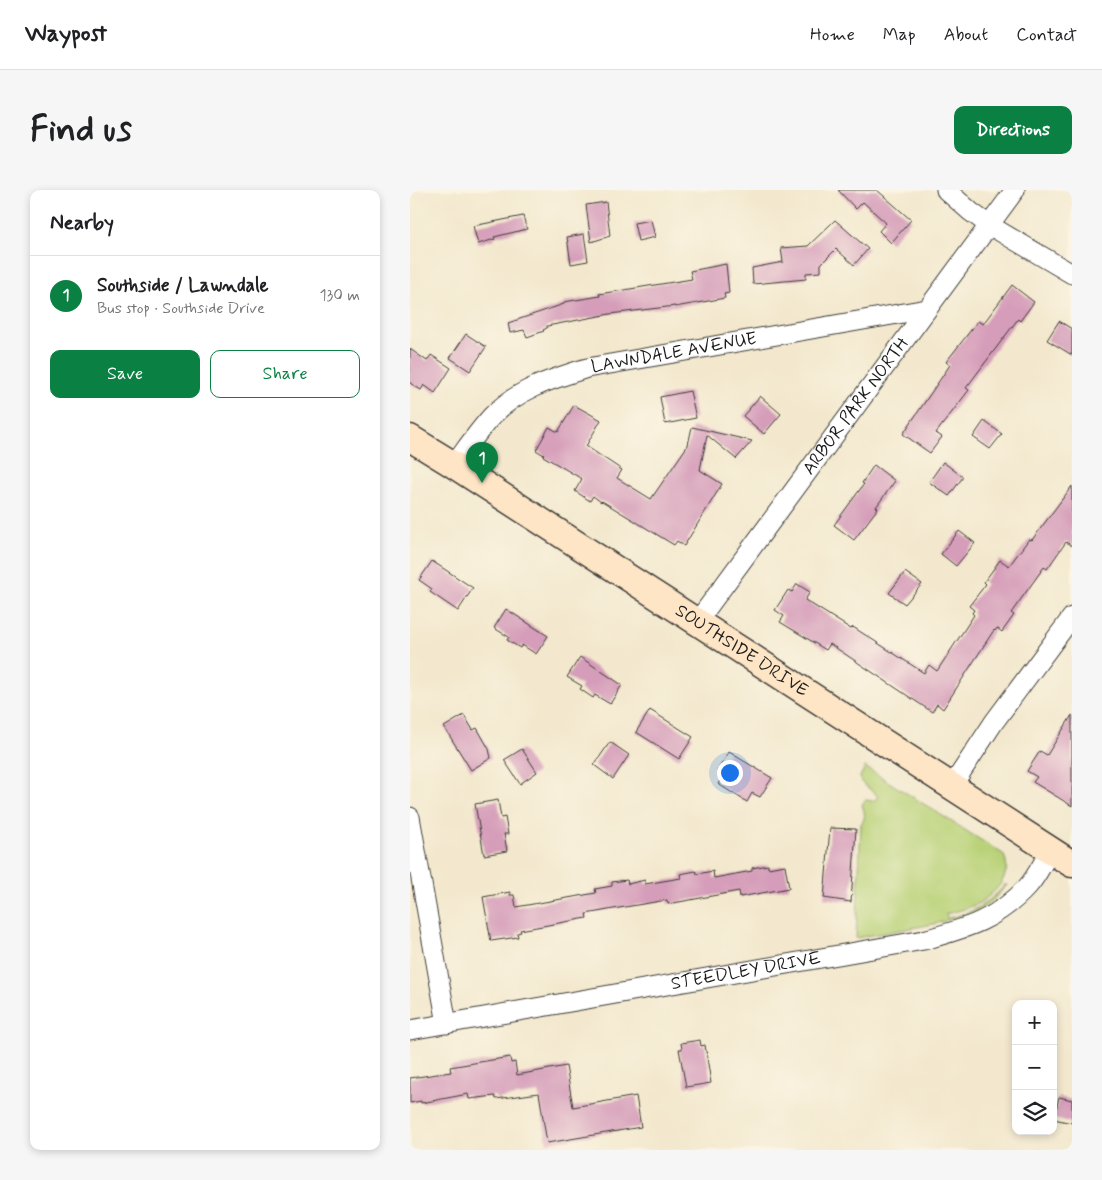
<!DOCTYPE html>
<html lang="en">
<head>
<meta charset="utf-8">
<style>
  :root { --surface:#fff; --page:#f6f6f6; --text:#202124; --muted:#757577; --line:#e0e0e0; --accent:#0b8043 }
  body { margin:0; font-family:Mynerve,sans-serif; background:var(--page); color:var(--text) }
  .controls { position:absolute; right:15px; bottom:15px; display:grid; overflow:hidden; border-radius:10px; box-shadow:0 2px 8px #0003 }
  .controls button { width:45px; height:45px; display:grid; place-items:center; padding:0; border:0; border-bottom:1px solid var(--line); background:var(--surface); color:var(--text); font:25px sans-serif }
  .you { position:absolute; left:319px; top:582px; width:18px; height:18px; margin:-12px; border:4px solid #fff; border-radius:50%; background:#1a73e8; box-shadow:0 0 0 8px #1a73e833 }
  .badge { display:grid; place-items:center; width:32px; height:32px; border-radius:50%; background:var(--accent); color:#fff; font-size:16px; font-weight:700 }
  .pin { position:absolute; translate:-50% -41px; filter:drop-shadow(0 1px 2px #0008) }
  .pin::after { content:''; position:absolute; top:26px; width:18px; height:15px; background:inherit; clip-path:polygon(0 0,100% 0,50% 100%) }
  .list { margin:0; padding:0; list-style:none }
  h2 { display:flex; justify-content:space-between; align-items:center; height:65px; margin:0; padding:0 20px; font-size:21px }
  h2 small { font-size:16px; font-weight:400; color:var(--muted) }
  .list li { display:grid; grid-template-columns:32px 1fr auto; gap:15px; align-items:center; box-sizing:border-box; height:80px; padding:0 20px; border-top:1px solid var(--line) }
  .list b { display:block; font-size:19px; white-space:nowrap }
  .list p { margin:0; font-size:16px; white-space:nowrap; color:var(--muted) }
  .list em { font-size:16px; font-style:normal; color:var(--muted) }
  .actions { display:flex; gap:10px; padding:15px 20px }
  .actions a { flex:1; padding:11px 0; border:1px solid var(--accent); border-radius:10px; text-align:center; font-size:18px; color:var(--accent) }
  .actions .main { background:var(--accent); color:#fff }
  .icon { flex:none; width:28px; height:28px; fill:none; stroke:currentColor; stroke-width:2; stroke-linecap:round; stroke-linejoin:round }
  .map { position:relative; flex:none; width:662px; height:960px; overflow:hidden; border-radius:10px }
  header { display:flex; align-items:center; gap:30px; box-sizing:border-box; height:70px; padding:0 25px; background:var(--surface); border-bottom:1px solid var(--line) }
  header strong { font-size:24px }
  nav { display:flex; gap:28px; margin-inline-start:auto; font-size:18px }
  .intro { display:flex; align-items:center; justify-content:space-between; box-sizing:border-box; height:120px; padding:0 30px }
  h1 { margin:0; font-size:35px }
  .button { padding:12px 22px; border-radius:10px; background:var(--accent); color:#fff; font-size:18px; font-weight:700 }
  main { display:flex; gap:30px; padding:0 30px }
  aside { flex:1; background:var(--surface); border-radius:10px; box-shadow:0 2px 8px #0003 }
  .map>svg:first-child { display:block }
  .green { fill:#b8d176; stroke:#6a7649 }
  .building { fill:#d59db9 }
  .lines { fill:none; stroke-linecap:round; stroke-linejoin:round }
  .street-casing { stroke:#3c3b37; stroke-width:21 }
  .secondary-casing { stroke:#3c3b37; stroke-width:29 }
  .street { stroke:#fff; stroke-width:19 }
  .secondary { stroke:#fee5c5; stroke-width:26 }
  .labels { text-anchor:middle; dominant-baseline:central; stroke-width:4.5; stroke-linejoin:round; paint-order:stroke }
  .street-label { font-size:18px; fill:#1c1c1c; stroke:#fcf5e5 }
</style>
</head>
<body>
<header>
<strong>Waypost</strong>
<nav><a>Home</a><a>Map</a><a>About</a><a>Contact</a></nav>
</header>
<div class="intro"><h1>Find us</h1><a class="button">Directions</a></div>
<main>
<aside>
<h2>Nearby<small></small></h2>
<ul class="list">
<li><span class="badge">1</span><div><b>Southside / Lawndale</b><p>Bus stop · Southside Drive</p></div><em>130 m</em></li>
</ul>
<div class="actions"><a class="main">Save</a><a>Share</a></div>
</aside>
<div class="map">
<svg width="662" height="960" viewBox="0 0 662 960">
  <rect width="100%" height="100%" fill="#fcf5e5"/>
  <filter id="ink" filterUnits="userSpaceOnUse"><feTurbulence type="fractalNoise" baseFrequency=".02" numOctaves="2"/><feDisplacementMap in="SourceGraphic" scale="10" xChannelSelector="R" yChannelSelector="G"/><feConvolveMatrix kernelMatrix="1 2 1 2 8 2 1 2 1" color-interpolation-filters="sRGB"/></filter>
  <filter id="wash" filterUnits="userSpaceOnUse"><feTurbulence type="fractalNoise" baseFrequency=".0096" numOctaves="4" result="noise"/><feDisplacementMap in="SourceGraphic" scale="20" xChannelSelector="R" yChannelSelector="G"/><feGaussianBlur stdDeviation="1.12" result="paint"/><feColorMatrix in="noise" values="0 0 0 0 0 0 0 0 0 0 0 0 0 0 0 0 0 1.4 0 .05"/><feComposite in="paint" operator="in"/></filter>
  <g filter="url(#wash)">
    <rect width="100%" height="100%" fill="#f3e8cd"/>
    <path class="green" d="M 455,577 L 593,664 C 605,684 584,705 567,714 C 557,719 547,721 536,724 L 537,728 C 562,724 579,713 596,694 L 597,695 L 579,714 L 561,724 L 524,734 L 446,748 L 451,634 C 456,628 455,623 452,615 L 455,610 L 464,611 L 468,606 L 451,592 L 450,587 Z"/>
    <g id="blocks">
      <path class="building" d="M 428,0 L 467,0 L 501,30 L 481,53 L 469,41 L 476,33 L 453,12 L 446,19 Z
        M 196,12 L 200,46 L 181,52 L 176,15 Z
        M 113,26 L 117,39 L 84,47 L 85,49 L 68,54 L 63,36 Z
        M 241,30 L 245,47 L 228,51 L 224,33 Z
        M 425,30 L 458,59 L 444,75 L 426,59 L 411,74 L 411,82 L 396,83 L 396,89 L 343,94 L 342,78 L 373,72 L 371,58 L 398,56 Z
        M 174,44 L 178,71 L 161,74 L 157,47 Z
        M 316,74 L 319,103 L 314,104 L 315,108 L 265,117 L 265,116 L 200,124 L 137,136 L 137,138 L 133,140 L 134,141 L 117,147 L 114,140 L 100,143 L 98,133 L 154,114 L 154,112 L 190,106 L 189,104 L 282,89 L 280,81 Z
        M 602,95 L 624,112 L 610,131 L 608,129 L 556,198 L 559,200 L 526,243 L 532,247 L 520,263 L 493,244 L 540,175 L 536,172 L 568,131 L 573,134 Z
        M 649,131 L 662,139 L 662,165 L 637,150 Z
        M 56,144 L 76,157 L 60,181 L 40,168 Z
        M 0,159 L 17,171 L 21,165 L 41,178 L 25,203 L 14,195 L 11,200 L 0,193 Z
        M 280,201 L 286,228 L 255,234 L 250,207 Z
        M 350,206 L 371,224 L 354,244 L 333,226 Z
        M 164,215 L 191,230 L 176,256 L 212,280 L 207,288 L 241,309 L 278,255 L 282,237 L 342,251 L 326,269 L 297,245 L 290,280 L 312,294 L 274,356 L 267,351 L 264,355 L 192,311 L 191,312 L 183,306 L 180,311 L 165,301 L 172,289 L 133,266 L 134,265 L 126,260 L 139,237 L 148,242 Z
        M 574,231 L 592,244 L 580,259 L 563,247 Z
        M 533,272 L 553,287 L 539,306 L 519,292 Z
        M 464,275 L 485,291 L 466,317 L 468,318 L 444,350 L 424,335 L 454,294 L 452,293 Z
        M 662,296 L 662,356 L 656,352 L 637,379 L 634,377 L 601,423 L 604,425 L 592,442 L 587,438 L 585,441 L 584,440 L 533,519 L 527,514 L 522,522 L 420,454 L 416,460 L 370,432 L 374,426 L 365,420 L 378,400 L 382,402 L 387,394 L 400,402 L 395,410 L 441,439 L 443,437 L 514,483 L 519,475 L 527,481 L 564,425 L 562,423 L 564,420 L 559,416 L 576,394 L 574,392 L 590,370 L 599,376 L 619,349 L 622,350 Z
        M 549,341 L 565,353 L 546,376 L 531,364 Z
        M 22,371 L 63,398 L 48,421 L 20,402 L 22,399 L 9,390 Z
        M 495,382 L 512,394 L 495,414 L 479,403 Z
        M 96,419 L 138,446 L 126,464 L 112,455 L 110,458 L 97,450 L 99,447 L 84,438 Z
        M 170,467 L 212,495 L 200,514 L 185,505 L 183,508 L 170,499 L 172,496 L 157,487 Z
        M 240,520 L 283,547 L 269,569 L 226,542 Z
        M 54,525 L 63,540 L 67,538 L 79,559 L 81,568 L 61,580 L 34,537 Z
        M 662,525 L 662,616 L 623,592 L 627,587 L 617,581 L 630,561 L 637,565 Z
        M 200,552 L 219,565 L 203,589 L 184,575 Z
        M 112,559 L 127,582 L 110,594 L 94,570 Z
        M 319,562 L 362,588 L 350,607 L 342,603 L 337,612 L 308,594 L 314,585 L 307,581 Z
        M 88,610 L 91,628 L 95,627 L 98,644 L 94,644 L 97,661 L 74,665 L 65,614 Z
        M 420,638 L 446,639 L 441,712 L 414,708 Z
        M 358,675 L 358,678 L 375,675 L 379,698 L 330,707 L 329,701 L 258,714 L 257,710 L 209,718 L 176,724 L 177,728 L 110,740 L 111,742 L 107,743 L 108,747 L 81,751 L 73,707 L 100,702 L 100,705 L 104,705 L 106,717 L 186,703 L 185,699 L 202,696 L 202,692 L 217,690 L 218,694 L 235,690 L 235,694 L 271,688 L 270,684 L 286,681 L 287,684 L 303,681 L 304,688 L 342,681 L 342,678 Z
        M 290,850 L 291,856 L 295,855 L 301,893 L 276,897 L 269,859 L 272,859 L 271,853 Z
        M 100,867 L 101,873 L 105,872 L 107,885 L 156,876 L 163,917 L 226,906 L 231,937 L 137,953 L 129,903 L 86,909 L 85,906 L 59,909 L 58,904 L 11,913 L 11,911 L 0,913 L 0,888 L 41,882 L 40,877 Z
        M 649,907 L 662,910 L 662,933 L 644,929 Z"/>
    </g>
  </g>
  <g filter="url(#ink)">
    <use href="#blocks" fill-opacity="0" stroke="#3c3b37" stroke-width="1"/>
    <g class="lines">
      <defs>
        <g id="street">
          <path d="M 536,0 L 561,22 L 579,35 L 662,84"/>
          <path id="s1" d="M 44,275 C 56,259 68,241 82,226 C 108,199 142,189 177,178 L 517,119"/>
          <path id="s2" d="M 287,432 L 605,0"/>
          <path d="M 542,596 L 584,532 L 662,427"/>
          <path d="M 0,627 L 37,834"/>
          <path id="s3" d="M 0,840 L 514,750 C 557,738 587,730 618,696 C 627,686 633,672 641,660"/>
        </g>
        <g id="secondary">
          <path id="s4" d="M 0,248 L 44,275 L 662,674"/>
        </g>
      </defs>
      <use href="#street" class="street-casing"/>
      <use href="#secondary" class="secondary-casing"/>
      <use href="#street" class="street"/>
      <use href="#secondary" class="secondary"/>
    </g>
  </g>
  <g class="labels">
    <g class="street-label">
      <text stroke="none"><textPath href="#s1" startOffset="258">LAWNDALE AVENUE</textPath></text>
      <text stroke="none"><textPath href="#s2" startOffset="268">ARBOR PARK NORTH</textPath></text>
      <text stroke="none"><textPath href="#s4" startOffset="394">SOUTHSIDE DRIVE</textPath></text>
      <text stroke="none"><textPath href="#s3" startOffset="341">STEEDLEY DRIVE</textPath></text>
    </g>
  </g>
</svg>
<div class="controls">
<button>+</button>
<button>−</button>
<button><svg class="icon" aria-label="layers" viewBox="0 0 24 24"><path d="M12 4l9 5-9 5-9-5zM3 14l9 5 9-5"/></svg></button>
</div>
<div class="you"></div>
<div class="pin badge" style="left:72px;top:293px">1</div>
</div>
</main>
</body>
</html>
